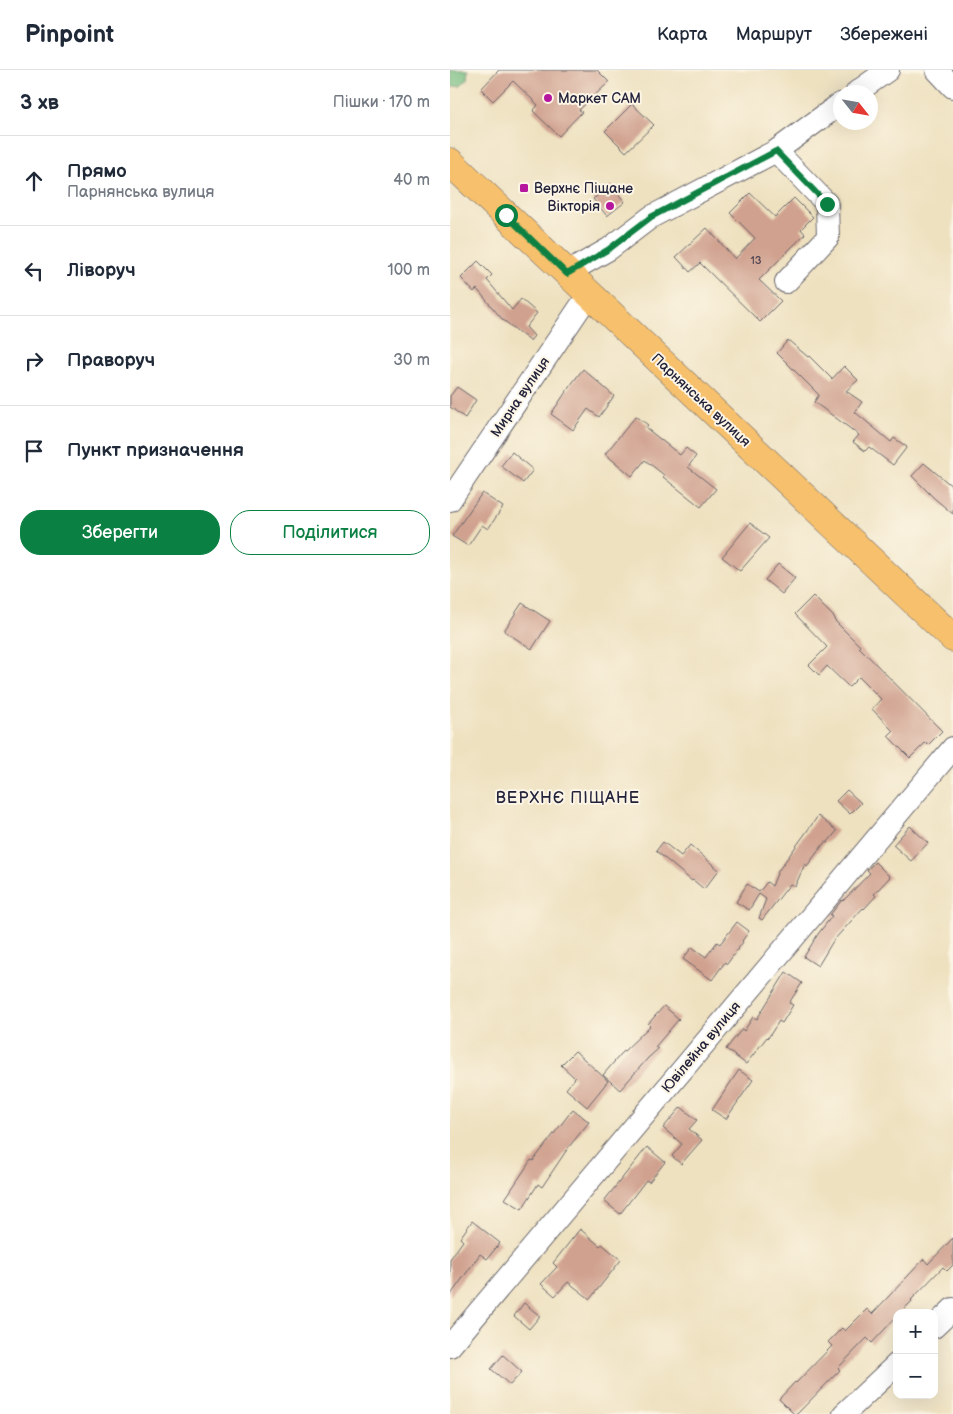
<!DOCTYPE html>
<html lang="uk">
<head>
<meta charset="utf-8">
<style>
  :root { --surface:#fff; --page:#f2f2f3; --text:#1f2937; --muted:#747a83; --line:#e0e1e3; --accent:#0b8043 }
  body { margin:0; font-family:"Balsamiq Sans",sans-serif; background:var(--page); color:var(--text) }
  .controls { position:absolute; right:15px; bottom:15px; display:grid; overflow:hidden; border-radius:10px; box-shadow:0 5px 20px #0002 }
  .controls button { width:45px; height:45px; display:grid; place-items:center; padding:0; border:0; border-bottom:1px solid var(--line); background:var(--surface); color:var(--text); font:25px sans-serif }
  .compass { position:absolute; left:383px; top:15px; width:45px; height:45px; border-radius:50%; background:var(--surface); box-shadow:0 5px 20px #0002; rotate:121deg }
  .stop { position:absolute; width:15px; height:15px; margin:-11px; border:4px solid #0b8043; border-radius:50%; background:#fff }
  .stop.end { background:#0b8043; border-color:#fff; box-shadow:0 1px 5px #0008 }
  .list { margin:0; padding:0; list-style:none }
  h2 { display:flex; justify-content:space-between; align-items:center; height:65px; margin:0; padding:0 20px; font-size:21px }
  h2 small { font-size:16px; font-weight:400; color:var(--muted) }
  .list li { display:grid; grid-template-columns:32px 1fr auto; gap:15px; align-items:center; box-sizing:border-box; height:90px; padding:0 20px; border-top:1px solid var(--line) }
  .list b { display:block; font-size:19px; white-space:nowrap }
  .list p { margin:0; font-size:16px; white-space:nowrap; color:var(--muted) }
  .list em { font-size:16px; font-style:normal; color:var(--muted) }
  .actions { display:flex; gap:10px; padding:15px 20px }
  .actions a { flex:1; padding:11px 0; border:1px solid var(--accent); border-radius:20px; text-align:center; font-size:18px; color:var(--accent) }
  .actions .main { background:var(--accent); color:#fff }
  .icon { flex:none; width:28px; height:28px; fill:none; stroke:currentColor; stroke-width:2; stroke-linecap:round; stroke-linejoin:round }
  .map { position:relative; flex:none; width:503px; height:1344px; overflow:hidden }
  header { display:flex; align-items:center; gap:30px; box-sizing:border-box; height:70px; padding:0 25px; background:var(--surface); border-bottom:1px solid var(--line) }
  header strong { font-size:24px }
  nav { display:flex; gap:28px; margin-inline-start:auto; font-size:18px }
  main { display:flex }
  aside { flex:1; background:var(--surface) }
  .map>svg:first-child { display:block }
  .forest { fill:#78be83; stroke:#4d705f }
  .building { fill:#d0a18f }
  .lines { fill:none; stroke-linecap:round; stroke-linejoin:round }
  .minor-casing { stroke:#69656a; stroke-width:24 }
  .major-casing { stroke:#69656a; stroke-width:29 }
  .minor { stroke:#fff; stroke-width:22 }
  .major { stroke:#f7c06c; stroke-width:28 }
  .route { stroke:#0b8043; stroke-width:6 }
  .poi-dot { fill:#b5179e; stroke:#fcf5e5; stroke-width:2 }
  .labels { text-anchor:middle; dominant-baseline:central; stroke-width:4; stroke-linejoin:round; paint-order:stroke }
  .number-label { font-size:11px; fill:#4e4250 }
  .poi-label { font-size:14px; fill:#22223b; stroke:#fcf5e5; text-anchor:start }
  .street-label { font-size:14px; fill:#22223b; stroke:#fcf5e5 }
  .quarter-label { font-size:16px; letter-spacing:1px; fill:#22223b; stroke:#fcf5e5 }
</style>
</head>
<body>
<header>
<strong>Pinpoint</strong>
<nav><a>Карта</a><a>Маршрут</a><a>Збережені</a></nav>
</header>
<main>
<aside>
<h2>3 хв<small>Пішки · 170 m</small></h2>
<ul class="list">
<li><svg class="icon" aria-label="ahead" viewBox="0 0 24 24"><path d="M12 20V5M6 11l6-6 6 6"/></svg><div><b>Прямо</b><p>Парнянська вулиця</p></div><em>40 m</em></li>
<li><svg class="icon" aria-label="left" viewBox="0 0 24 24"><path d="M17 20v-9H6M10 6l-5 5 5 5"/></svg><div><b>Ліворуч</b></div><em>100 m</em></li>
<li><svg class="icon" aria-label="right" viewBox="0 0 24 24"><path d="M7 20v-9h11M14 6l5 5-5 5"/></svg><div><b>Праворуч</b></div><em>30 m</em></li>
<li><svg class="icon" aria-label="arrive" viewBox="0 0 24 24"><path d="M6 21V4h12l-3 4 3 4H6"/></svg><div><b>Пункт призначення</b></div></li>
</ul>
<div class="actions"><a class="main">Зберегти</a><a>Поділитися</a></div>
</aside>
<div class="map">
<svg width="503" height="1344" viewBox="0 0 503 1344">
  <rect width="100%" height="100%" fill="#fcf5e5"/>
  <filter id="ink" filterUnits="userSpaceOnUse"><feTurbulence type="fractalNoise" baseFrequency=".02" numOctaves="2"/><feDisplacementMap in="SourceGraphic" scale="10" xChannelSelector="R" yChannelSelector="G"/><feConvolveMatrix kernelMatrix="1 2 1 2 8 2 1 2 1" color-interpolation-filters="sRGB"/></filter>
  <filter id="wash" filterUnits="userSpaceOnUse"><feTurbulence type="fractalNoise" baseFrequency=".0096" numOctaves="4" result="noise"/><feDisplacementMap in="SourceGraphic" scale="20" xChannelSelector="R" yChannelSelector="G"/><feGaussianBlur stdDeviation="1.12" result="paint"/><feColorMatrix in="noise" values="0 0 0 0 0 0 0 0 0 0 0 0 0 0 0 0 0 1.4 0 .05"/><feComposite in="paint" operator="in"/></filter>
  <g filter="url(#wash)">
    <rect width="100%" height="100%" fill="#eee1c0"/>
    <path class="forest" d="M 0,0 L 18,0 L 17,9 L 11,16 L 1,17 Z"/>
    <g id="blocks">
      <path class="building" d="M 49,0 L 147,0 L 159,12 L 129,40 L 132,42 L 109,66 L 83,41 L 88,35 L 63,11 L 43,31 L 31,19 Z
        M 182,34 L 204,55 L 176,82 L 155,61 Z
        M 161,115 L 175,132 L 157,146 L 143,129 Z
        M 300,123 L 325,147 L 344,128 L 363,147 L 351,159 L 355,164 L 309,210 L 331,231 L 310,252 L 250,193 L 240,202 L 226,187 L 257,158 L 285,189 L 305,168 L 280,143 Z
        M 28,191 L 42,205 L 37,210 L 62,240 L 71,229 L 87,243 L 76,257 L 84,266 L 80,271 L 52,249 L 27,219 L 24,222 L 11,208 Z
        M 338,270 L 358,287 L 359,286 L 382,309 L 394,296 L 408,310 L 396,321 L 412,332 L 405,342 L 441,372 L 444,368 L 457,377 L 443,395 L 419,377 L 415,381 L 403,372 L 409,365 L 364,332 L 369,325 L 327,283 Z
        M 133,299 L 164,326 L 149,347 L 138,339 L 123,360 L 101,344 L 120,316 Z
        M 7,317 L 26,330 L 15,348 L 0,337 L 0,326 Z
        M 186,346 L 198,355 L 196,358 L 230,385 L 236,378 L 246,386 L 238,397 L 266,419 L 251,437 L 213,407 L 214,405 L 195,390 L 182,406 L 155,384 Z
        M 62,382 L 83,400 L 73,413 L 51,396 Z
        M 474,393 L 503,417 L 503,444 L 484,428 L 462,406 Z
        M 32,423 L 53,437 L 38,459 L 32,455 L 18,476 L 2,466 Z
        M 300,453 L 319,468 L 290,501 L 272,487 Z
        M 328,494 L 345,508 L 332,524 L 315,510 Z
        M 363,526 L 385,548 L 384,550 L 410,576 L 409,577 L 492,661 L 478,675 L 476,672 L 460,688 L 438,666 L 443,661 L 422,639 L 431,629 L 409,607 L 399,617 L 377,596 L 369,605 L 359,595 L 377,577 L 345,544 Z
        M 72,533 L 100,551 L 82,579 L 54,561 Z
        M 397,720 L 411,733 L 400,744 L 386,731 Z
        M 368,746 L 387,761 L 377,773 L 375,772 L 357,796 L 355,794 L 345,816 L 340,814 L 312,850 L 309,848 L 316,829 L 309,824 L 299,840 L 286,832 L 297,814 L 309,822 L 317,812 L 322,816 L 328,801 Z
        M 460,756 L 478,773 L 461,791 L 443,775 Z
        M 213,772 L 231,786 L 240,775 L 269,800 L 254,819 L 243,810 L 242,811 L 206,781 Z
        M 425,792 L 440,807 L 424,824 L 426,826 L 414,839 L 413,838 L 383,871 L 368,896 L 354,887 L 368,864 L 382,846 L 380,845 L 392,830 L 393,831 L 420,803 L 417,800 Z
        M 287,852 L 299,861 L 292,871 L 293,872 L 277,894 L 275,892 L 262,910 L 233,889 L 242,877 L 256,887 L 267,872 L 270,874 Z
        M 336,902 L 352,913 L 339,933 L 343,935 L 332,953 L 329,951 L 318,968 L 317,967 L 296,994 L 276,979 L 292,959 L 294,961 L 303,947 L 307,949 Z
        M 214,936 L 229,949 L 205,977 L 208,979 L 198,988 L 170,1020 L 153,1005 L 170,985 L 200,956 L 198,954 Z
        M 125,981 L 158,1011 L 137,1037 L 116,1019 L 125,1008 L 111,995 Z
        M 289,1000 L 303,1010 L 276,1049 L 262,1040 Z
        M 231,1037 L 247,1050 L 239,1059 L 252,1070 L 231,1094 L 222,1086 L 232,1074 L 213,1058 Z
        M 123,1039 L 139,1052 L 118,1078 L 92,1117 L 88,1114 L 72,1139 L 55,1129 L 81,1090 L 83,1091 Z
        M 197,1077 L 215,1092 L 199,1112 L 196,1110 L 170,1144 L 154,1131 Z
        M 22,1151 L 50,1173 L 37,1189 L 30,1184 L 0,1226 L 0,1189 L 13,1171 L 10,1168 Z
        M 130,1159 L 150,1176 L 152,1174 L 171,1190 L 140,1229 L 118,1212 L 105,1226 L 91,1214 L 107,1197 L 103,1193 Z
        M 503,1168 L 503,1195 L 497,1201 L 493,1197 L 461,1230 L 462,1231 L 450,1243 L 447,1243 L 447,1246 L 422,1273 L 417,1268 L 388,1298 L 390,1300 L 347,1344 L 344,1344 L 329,1329 L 345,1312 L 346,1313 L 382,1276 L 378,1272 L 392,1258 L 395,1261 L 417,1239 L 422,1244 L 474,1189 L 478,1194 Z
        M 74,1233 L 90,1246 L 79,1259 L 64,1246 Z
        M 53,1285 L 72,1302 L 60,1315 L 41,1299 Z"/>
    </g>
  </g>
  <g filter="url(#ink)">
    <use href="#blocks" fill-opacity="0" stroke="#69656a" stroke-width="1"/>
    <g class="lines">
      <defs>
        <path id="minor" d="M 487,0 L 503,17
          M 407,22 L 438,0
          M 326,81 L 377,134 L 378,167 L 336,212
          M 117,203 L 159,179 L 201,147 L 326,81 L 390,34
          M 0,430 L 139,224
          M 484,1257 L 503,1239
          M 0,1276 L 503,678
          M 394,1344 L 447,1294"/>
        <path id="major" d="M 0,92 L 503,568"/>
      </defs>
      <use href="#minor" class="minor-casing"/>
      <use href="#major" class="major-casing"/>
      <use href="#minor" class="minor"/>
      <use href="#major" class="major"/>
    </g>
  </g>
  <g class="lines" filter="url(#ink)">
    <path class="route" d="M 56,145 L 117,204 L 159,179 L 201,147 L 326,81 L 377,134"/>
  </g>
  <g class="poi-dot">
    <circle cx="98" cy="28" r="5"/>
    <rect x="69" y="113" width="10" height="10" rx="2.5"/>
    <circle cx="160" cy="136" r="5"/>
  </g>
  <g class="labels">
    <g class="number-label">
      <text x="306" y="190">13</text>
    </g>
    <g class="poi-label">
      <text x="108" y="28">Маркет САМ</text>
      <text x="84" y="118">Верхнє Піщане</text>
      <text x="150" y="136" text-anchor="end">Вікторія</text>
    </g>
    <g class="street-label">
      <text transform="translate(70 327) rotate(-56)">Мирна вулиця</text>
      <text transform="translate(251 330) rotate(43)">Парнянська вулиця</text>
      <text transform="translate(251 977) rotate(-50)">Ювілейна вулиця</text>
    </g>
    <g class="quarter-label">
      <text x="118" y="728">ВЕРХНЄ ПІЩАНЕ</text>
    </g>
  </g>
</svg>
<div class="controls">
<button>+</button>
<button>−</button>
</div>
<svg class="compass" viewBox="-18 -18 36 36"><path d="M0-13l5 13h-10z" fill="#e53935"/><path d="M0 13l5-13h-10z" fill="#747a83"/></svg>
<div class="stop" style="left:56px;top:145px"></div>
<div class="stop end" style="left:377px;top:134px"></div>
</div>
</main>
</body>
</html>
